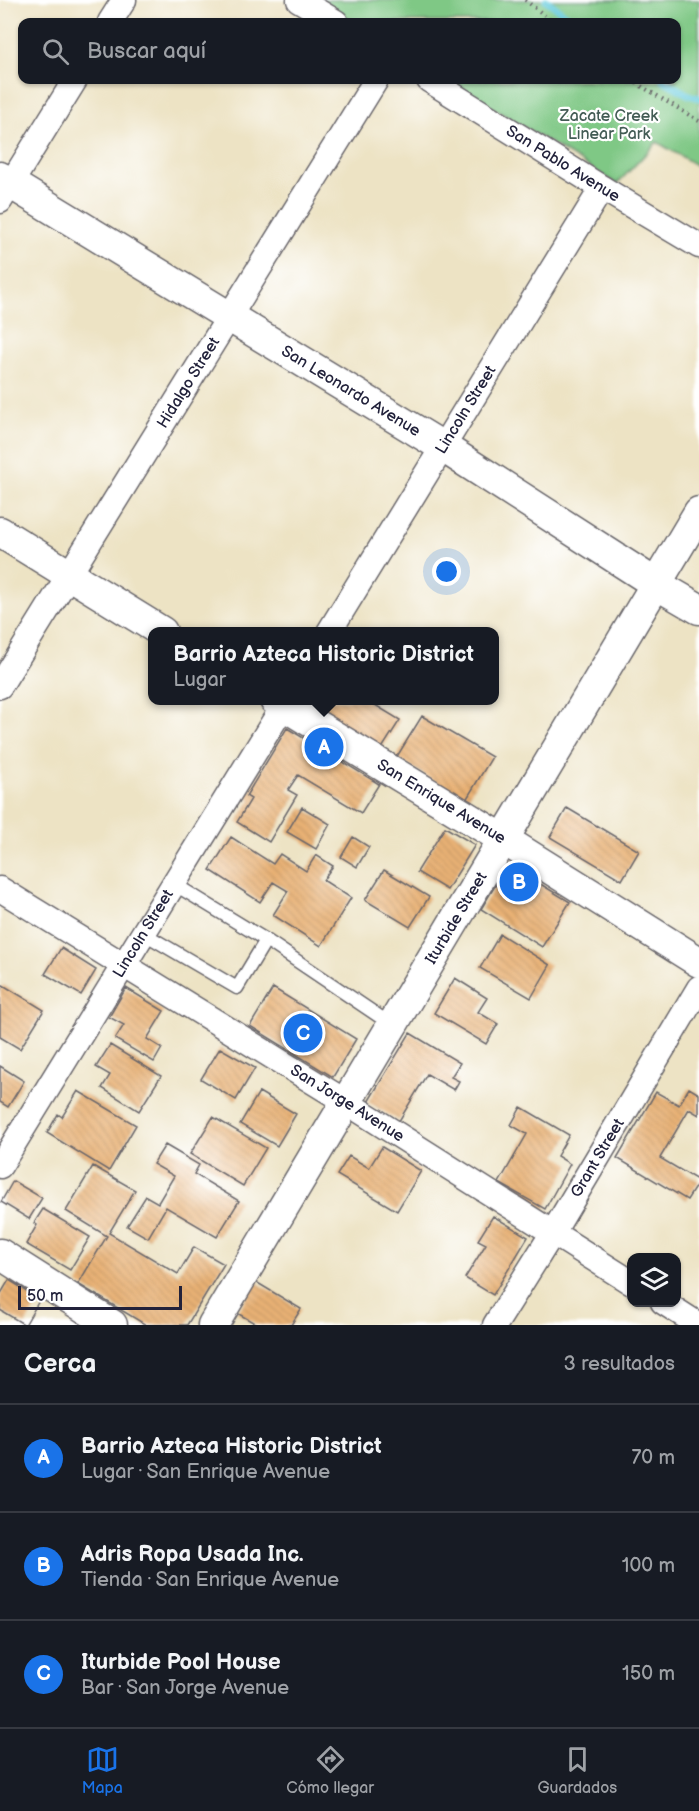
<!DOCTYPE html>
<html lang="es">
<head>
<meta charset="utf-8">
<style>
  :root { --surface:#171b24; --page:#20242c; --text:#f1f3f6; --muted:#9ea1a6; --line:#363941; --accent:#1a73e8 }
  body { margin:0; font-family:"Balsamiq Sans",sans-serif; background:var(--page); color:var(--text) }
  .controls { position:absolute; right:18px; bottom:18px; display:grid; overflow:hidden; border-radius:12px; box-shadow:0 2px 4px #0004 }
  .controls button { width:54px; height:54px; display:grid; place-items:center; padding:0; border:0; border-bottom:2px solid var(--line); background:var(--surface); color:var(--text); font:30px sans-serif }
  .scale { position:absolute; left:18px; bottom:15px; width:164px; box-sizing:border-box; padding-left:6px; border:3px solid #22223b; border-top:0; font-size:16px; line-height:21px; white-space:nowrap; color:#22223b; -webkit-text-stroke:4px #fff; paint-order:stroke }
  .you { position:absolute; left:447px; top:572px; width:21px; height:21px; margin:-15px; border:4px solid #fff; border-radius:50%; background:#1a73e8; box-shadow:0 0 0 9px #1a73e833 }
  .badge { display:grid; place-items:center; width:39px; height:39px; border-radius:50%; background:var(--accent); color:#fff; font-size:20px; font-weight:700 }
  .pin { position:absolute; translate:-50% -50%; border:3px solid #fff; box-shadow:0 2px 6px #0006 }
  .popup { position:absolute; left:148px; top:627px; width:351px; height:78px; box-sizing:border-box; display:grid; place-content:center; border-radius:12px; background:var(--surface); filter:drop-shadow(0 2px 4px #0005); font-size:20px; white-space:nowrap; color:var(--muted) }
  .popup b { font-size:22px; color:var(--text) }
  .popup::after { content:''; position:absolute; left:50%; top:100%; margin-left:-12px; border:12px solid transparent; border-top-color:var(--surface) }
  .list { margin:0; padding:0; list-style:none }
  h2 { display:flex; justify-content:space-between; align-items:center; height:78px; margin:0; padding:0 24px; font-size:26px }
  h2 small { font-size:20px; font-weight:400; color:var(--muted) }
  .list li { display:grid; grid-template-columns:39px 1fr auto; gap:18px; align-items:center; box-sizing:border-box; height:108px; padding:0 24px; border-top:2px solid var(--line) }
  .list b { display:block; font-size:22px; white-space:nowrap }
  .list p { margin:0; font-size:20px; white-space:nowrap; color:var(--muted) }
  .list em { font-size:20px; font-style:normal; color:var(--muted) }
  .icon { flex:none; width:33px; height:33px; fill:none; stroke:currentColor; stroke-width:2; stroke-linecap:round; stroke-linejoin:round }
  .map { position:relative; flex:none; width:699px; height:1325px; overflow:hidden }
  .search { position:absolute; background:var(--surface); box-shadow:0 2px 4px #0004; left:18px; right:18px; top:18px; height:66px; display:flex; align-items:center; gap:15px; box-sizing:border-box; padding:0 21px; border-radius:12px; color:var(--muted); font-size:22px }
  .sheet { height:402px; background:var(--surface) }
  nav { display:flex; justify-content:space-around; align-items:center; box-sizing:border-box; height:84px; border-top:2px solid var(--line); background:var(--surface); font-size:16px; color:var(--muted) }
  nav a { display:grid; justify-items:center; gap:3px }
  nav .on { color:var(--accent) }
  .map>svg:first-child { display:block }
  .park { fill:#7fc885; stroke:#507560; stroke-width:1.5 }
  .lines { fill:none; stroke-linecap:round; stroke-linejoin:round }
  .stream { stroke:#60c9db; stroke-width:7 }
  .building { fill:url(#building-back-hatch) }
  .service-casing { stroke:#69666b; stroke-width:15 }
  .minor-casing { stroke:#69666b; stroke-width:27 }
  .tertiary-casing { stroke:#69666b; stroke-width:33 }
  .path { stroke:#69666b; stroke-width:4; stroke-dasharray:1.5 4.5; stroke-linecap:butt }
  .service { stroke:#fff; stroke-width:12 }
  .minor { stroke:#fff; stroke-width:24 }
  .tertiary { stroke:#fff; stroke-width:30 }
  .labels { text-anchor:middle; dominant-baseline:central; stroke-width:4.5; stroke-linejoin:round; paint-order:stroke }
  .park-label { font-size:16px; fill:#435c55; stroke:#fff }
  .street-label { font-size:16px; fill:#22223b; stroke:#fff }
</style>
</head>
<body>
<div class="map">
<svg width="699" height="1325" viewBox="0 0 699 1325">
  <defs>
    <pattern id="building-back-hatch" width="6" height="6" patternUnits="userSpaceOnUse" patternTransform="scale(1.5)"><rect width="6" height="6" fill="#e8b174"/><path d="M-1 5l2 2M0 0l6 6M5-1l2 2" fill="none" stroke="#c79865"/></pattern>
  </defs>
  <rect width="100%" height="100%" fill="#fff"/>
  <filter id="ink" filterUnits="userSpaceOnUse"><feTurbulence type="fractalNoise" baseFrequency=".0167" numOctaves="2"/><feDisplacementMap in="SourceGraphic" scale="12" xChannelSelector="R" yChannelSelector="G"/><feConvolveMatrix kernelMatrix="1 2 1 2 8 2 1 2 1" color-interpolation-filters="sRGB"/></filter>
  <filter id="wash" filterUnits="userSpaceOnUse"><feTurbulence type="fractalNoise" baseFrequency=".008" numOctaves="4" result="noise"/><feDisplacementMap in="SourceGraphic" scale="24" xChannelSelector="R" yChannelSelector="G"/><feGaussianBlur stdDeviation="1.35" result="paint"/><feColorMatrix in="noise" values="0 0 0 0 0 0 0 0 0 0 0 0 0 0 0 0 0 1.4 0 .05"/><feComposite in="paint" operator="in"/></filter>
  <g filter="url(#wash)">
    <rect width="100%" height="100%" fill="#ede3c4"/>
    <path class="park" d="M 318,0 L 699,0 L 699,167 L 657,142 L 617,184 L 447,80 L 676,80 L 676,22 L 355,22 Z"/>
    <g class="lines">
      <path class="stream" d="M 546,0 L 575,22
        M 663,80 L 689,95 L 699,98"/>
    </g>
    <g id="blocks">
      <path class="building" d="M 301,700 L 367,700 L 400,720 L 381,750 Z
        M 422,716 L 492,757 L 466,800 L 396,758 Z
        M 287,728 L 379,784 L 361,813 L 298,775 L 288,790 L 297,795 L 269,842 L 237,822 L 251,799 L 246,796 Z
        M 302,807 L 330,824 L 316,849 L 287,832 Z
        M 567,808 L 639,851 L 622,880 L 550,837 Z
        M 445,827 L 475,845 L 447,890 L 417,872 Z
        M 231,837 L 273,864 L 280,854 L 306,871 L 316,855 L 333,866 L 323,880 L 351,898 L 321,946 L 273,915 L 288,891 L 273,882 L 260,902 L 210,870 Z
        M 353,837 L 369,847 L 357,867 L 341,857 Z
        M 514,868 L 570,902 L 542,947 L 481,909 L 504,871 Z
        M 384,870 L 429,897 L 410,927 L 365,900 Z
        M 500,934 L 550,965 L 531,998 L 480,968 Z
        M 61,948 L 96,970 L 81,995 L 45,974 Z
        M 455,978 L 487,998 L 478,1012 L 498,1024 L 486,1044 L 434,1013 Z
        M 3,985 L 44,1010 L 20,1049 L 0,1037 L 0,991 Z
        M 126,988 L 164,1011 L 147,1039 L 162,1048 L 154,1062 L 115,1039 L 124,1025 L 109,1017 Z
        M 273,988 L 356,1039 L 333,1077 L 250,1026 Z
        M 410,1033 L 460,1063 L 451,1077 L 459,1081 L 454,1090 L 427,1074 L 399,1121 L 368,1102 Z
        M 110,1045 L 161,1076 L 139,1111 L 102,1088 L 110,1075 L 96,1067 Z
        M 220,1048 L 255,1068 L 236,1100 L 201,1079 Z
        M 0,1066 L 24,1081 L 8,1107 L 0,1102 Z
        M 689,1088 L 699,1094 L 699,1115 L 689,1109 L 660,1158 L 699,1181 L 687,1200 L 617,1158 L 656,1092 L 679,1105 Z
        M 78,1091 L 136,1125 L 109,1171 L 47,1133 L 58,1114 L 62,1117 Z
        M 259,1092 L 296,1114 L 277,1146 L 240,1124 Z
        M 521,1107 L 569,1135 L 557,1156 L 570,1164 L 545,1209 L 499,1183 L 527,1134 L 511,1125 Z
        M 213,1117 L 266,1148 L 243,1186 L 190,1154 Z
        M 165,1145 L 199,1165 L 194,1174 L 239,1201 L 217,1237 L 166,1207 L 148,1238 L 127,1226 L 146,1196 L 158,1203 L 174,1176 L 153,1164 Z
        M 382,1147 L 421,1171 L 397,1211 L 337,1175 L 349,1156 L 369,1168 Z
        M 93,1166 L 135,1190 L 109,1233 L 178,1274 L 194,1247 L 224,1264 L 187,1325 L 146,1325 L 78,1284 L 107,1236 L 66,1211 Z
        M 13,1181 L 42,1198 L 29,1219 L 1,1202 Z
        M 43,1209 L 90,1237 L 70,1270 L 26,1244 L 37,1225 L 34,1223 Z
        M 493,1216 L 528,1237 L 493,1295 L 465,1278 L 486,1244 L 478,1240 Z
        M 9,1280 L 40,1299 L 25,1325 L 0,1310 L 0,1295 Z
        M 256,1282 L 301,1309 L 291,1325 L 258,1325 L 237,1313 Z"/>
    </g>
  </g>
  <g filter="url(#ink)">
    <use href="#blocks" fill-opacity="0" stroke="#69666b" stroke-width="1.5"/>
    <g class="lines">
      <defs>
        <path id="service" d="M 174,884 L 266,940
          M 143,933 L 237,988 L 266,940 L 392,1025"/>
        <g id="minor">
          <path d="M 299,0 L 336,22"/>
          <path d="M 110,22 L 124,0"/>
          <path id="s1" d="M 429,80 L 602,188 L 699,246"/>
          <path d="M 0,201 L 75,80"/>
          <path id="s2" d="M 329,632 L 602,188"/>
          <path id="s3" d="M 0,686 L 376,80"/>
          <path id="s4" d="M 0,889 L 346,1102 L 632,1283"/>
          <path id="s5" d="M 0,1166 L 287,700"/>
          <path d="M 663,1302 L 699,1325"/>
          <path id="s6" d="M 495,1325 L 552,1234 L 699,988"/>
        </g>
        <g id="tertiary">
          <path id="s7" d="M 0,177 L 443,447 L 656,584 L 699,609"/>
          <path d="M 0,532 L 162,632"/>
          <path id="s8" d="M 275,700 L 503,839 L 699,962"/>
          <path d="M 0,1254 L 112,1325"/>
          <path id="s9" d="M 213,1325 L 699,512"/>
        </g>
      </defs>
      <use href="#service" class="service-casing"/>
      <use href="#minor" class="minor-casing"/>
      <use href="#tertiary" class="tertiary-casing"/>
      <path class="path" d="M 525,0 L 553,22
        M 631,80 L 699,121"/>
      <use href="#service" class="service"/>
      <use href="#minor" class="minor"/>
      <use href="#tertiary" class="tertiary"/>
    </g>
  </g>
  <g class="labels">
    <g class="park-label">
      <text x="609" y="116">Zacate Creek<tspan x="609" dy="18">Linear Park</tspan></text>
    </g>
    <g class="street-label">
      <text stroke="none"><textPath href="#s1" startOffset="158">San Pablo Avenue</textPath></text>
      <text stroke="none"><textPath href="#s3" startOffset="357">Hidalgo Street</textPath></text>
      <text stroke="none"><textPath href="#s7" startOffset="411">San Leonardo Avenue</textPath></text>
      <text stroke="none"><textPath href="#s2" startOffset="261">Lincoln Street</textPath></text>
      <text stroke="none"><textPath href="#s8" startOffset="195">San Enrique Avenue</textPath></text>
      <text stroke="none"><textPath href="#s9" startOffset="474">Iturbide Street</textPath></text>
      <text stroke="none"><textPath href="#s5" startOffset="273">Lincoln Street</textPath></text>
      <text stroke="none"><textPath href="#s4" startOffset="408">San Jorge Avenue</textPath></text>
      <text stroke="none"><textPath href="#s6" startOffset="196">Grant Street</textPath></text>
    </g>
  </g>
</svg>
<div class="controls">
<button><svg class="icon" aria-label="layers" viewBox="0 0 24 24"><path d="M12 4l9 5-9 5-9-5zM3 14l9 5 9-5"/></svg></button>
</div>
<div class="scale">50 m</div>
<div class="you"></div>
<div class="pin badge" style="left:324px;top:747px">A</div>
<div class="popup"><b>Barrio Azteca Historic District</b>Lugar</div>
<div class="pin badge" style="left:519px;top:882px">B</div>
<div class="pin badge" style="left:303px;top:1033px">C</div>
<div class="search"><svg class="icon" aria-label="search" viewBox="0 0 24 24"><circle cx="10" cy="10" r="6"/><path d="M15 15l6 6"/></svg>Buscar aquí</div>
</div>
<section class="sheet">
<h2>Cerca<small>3 resultados</small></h2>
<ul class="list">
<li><span class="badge">A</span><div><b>Barrio Azteca Historic District</b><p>Lugar · San Enrique Avenue</p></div><em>70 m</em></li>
<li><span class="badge">B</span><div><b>Adris Ropa Usada Inc.</b><p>Tienda · San Enrique Avenue</p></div><em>100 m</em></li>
<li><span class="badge">C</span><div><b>Iturbide Pool House</b><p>Bar · San Jorge Avenue</p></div><em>150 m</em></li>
</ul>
</section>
<nav>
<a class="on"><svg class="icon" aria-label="map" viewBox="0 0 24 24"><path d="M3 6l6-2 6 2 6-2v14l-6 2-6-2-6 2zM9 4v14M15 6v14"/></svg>Mapa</a>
<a><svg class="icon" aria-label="directions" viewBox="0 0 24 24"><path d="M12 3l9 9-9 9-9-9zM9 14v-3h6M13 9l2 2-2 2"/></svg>Cómo llegar</a>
<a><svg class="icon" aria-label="saved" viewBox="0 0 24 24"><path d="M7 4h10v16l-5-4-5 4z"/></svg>Guardados</a>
</nav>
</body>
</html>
